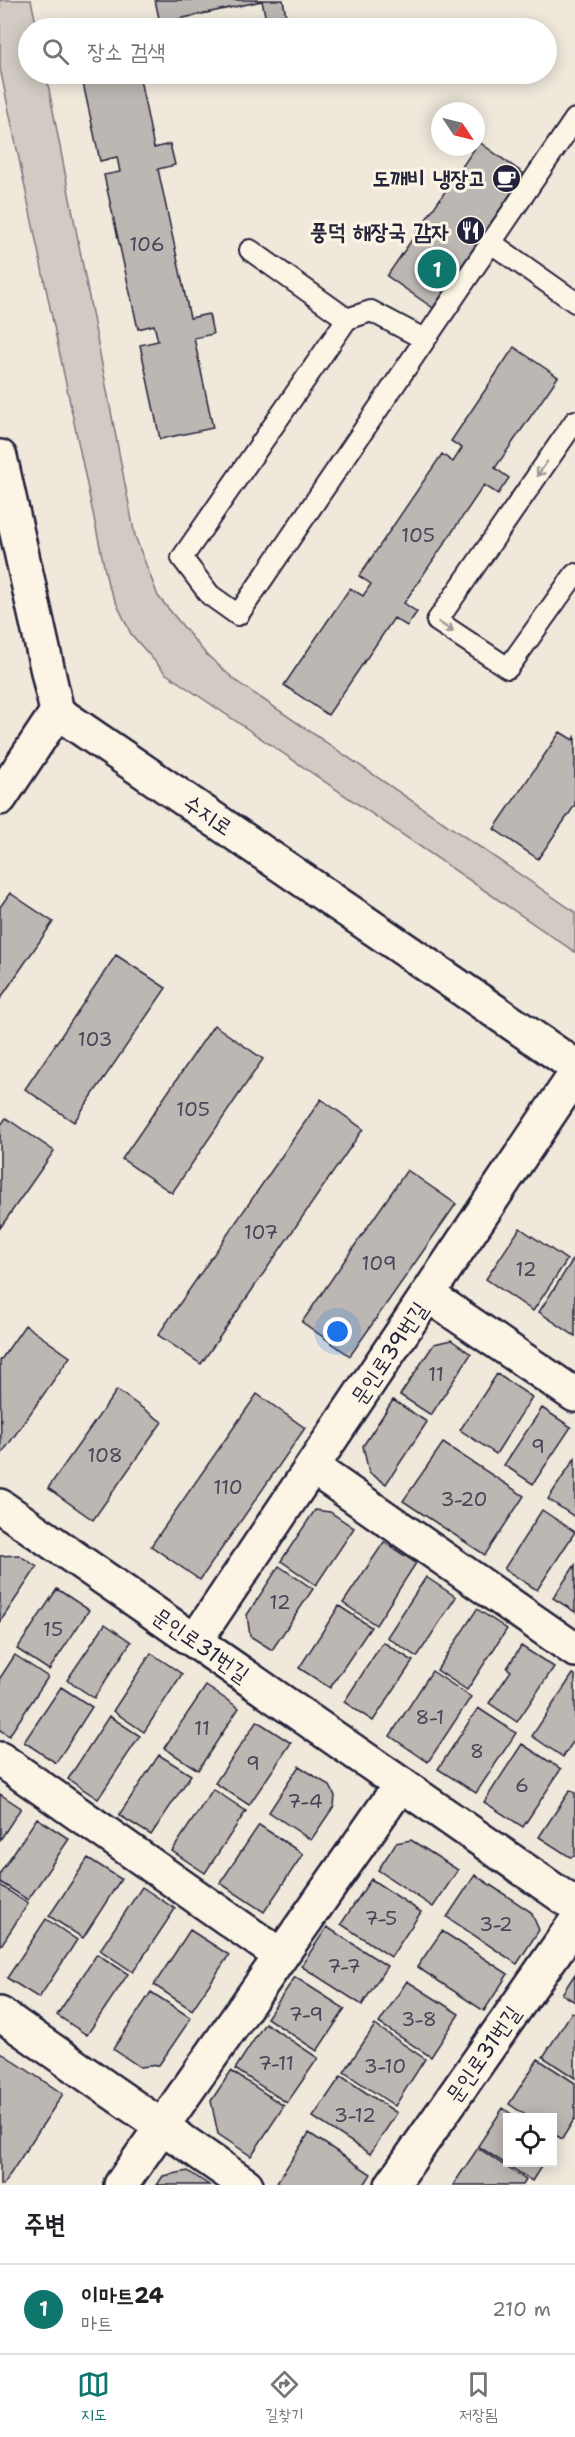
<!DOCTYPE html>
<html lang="ko">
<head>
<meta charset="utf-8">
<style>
  :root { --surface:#fff; --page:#f6f6f6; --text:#202124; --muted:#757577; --line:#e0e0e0; --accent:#0f766e }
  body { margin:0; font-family:"Shantell Sans","Poor Story",sans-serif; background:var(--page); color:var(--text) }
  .controls { position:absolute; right:18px; bottom:18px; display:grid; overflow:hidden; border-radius:0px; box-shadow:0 3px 15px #0003 }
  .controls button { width:54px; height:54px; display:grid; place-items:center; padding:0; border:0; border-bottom:2px solid var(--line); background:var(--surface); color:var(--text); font:30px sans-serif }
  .compass { position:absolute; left:431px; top:102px; width:54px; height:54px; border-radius:50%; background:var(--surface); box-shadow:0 3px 15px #0003; rotate:125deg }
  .you { position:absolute; left:338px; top:1332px; width:21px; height:21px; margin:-15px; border:4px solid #fff; border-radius:50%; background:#1a73e8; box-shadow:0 0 0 9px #1a73e833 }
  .badge { display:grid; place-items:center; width:39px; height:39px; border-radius:50%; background:var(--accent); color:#fff; font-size:20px; font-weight:700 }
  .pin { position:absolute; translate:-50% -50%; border:3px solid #fff; box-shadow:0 2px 6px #0006 }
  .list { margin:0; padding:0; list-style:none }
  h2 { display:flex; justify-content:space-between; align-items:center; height:78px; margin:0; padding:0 24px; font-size:26px }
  h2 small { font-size:20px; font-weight:400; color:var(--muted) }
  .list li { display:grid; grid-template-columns:39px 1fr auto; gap:18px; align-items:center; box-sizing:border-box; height:90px; padding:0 24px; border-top:2px solid var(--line) }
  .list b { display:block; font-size:22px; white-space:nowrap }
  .list p { margin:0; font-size:20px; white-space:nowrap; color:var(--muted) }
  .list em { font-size:20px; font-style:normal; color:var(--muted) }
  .icon { flex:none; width:33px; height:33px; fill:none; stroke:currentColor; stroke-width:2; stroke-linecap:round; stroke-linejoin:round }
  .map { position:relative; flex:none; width:575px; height:2185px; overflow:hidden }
  .search { position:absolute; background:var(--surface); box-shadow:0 3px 15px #0003; left:18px; right:18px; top:18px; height:66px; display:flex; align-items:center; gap:15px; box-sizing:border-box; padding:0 21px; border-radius:33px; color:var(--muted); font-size:22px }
  .sheet { height:168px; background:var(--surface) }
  nav { display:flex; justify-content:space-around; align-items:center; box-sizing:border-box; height:84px; border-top:2px solid var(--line); background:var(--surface); font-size:16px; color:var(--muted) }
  nav a { display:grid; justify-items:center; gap:3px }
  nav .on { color:var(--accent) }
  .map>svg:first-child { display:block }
  .green { fill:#d1cbc3; stroke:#7a767f; stroke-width:1.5 }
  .building { fill:#bcb7b3; stroke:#22223b; stroke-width:1.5 }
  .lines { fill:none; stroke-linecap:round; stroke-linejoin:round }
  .lane-casing { stroke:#22223b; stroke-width:24 }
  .street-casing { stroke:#22223b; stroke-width:38 }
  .secondary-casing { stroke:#22223b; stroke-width:38 }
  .lane { stroke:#fcf5e5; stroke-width:20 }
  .street { stroke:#fcf5e5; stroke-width:33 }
  .secondary { stroke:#fcf5e5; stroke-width:33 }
  .oneway { stroke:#9a9698 }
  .labels { text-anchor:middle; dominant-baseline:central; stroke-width:6; stroke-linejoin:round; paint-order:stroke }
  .number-label { font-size:20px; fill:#484759 }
  .poi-label { font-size:22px; font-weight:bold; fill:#22223b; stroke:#fcf5e5; text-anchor:end }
  .street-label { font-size:22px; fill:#22223b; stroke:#fcf5e5 }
</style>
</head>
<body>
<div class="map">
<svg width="575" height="2185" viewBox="0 0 575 2185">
  <rect width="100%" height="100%" fill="#efe8db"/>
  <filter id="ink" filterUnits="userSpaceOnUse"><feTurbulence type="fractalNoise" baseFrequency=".0167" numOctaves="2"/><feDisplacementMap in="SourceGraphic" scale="12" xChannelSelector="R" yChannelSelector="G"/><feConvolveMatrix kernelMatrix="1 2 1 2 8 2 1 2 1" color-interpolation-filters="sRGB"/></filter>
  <g filter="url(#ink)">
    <path class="green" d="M 0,0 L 31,0 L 37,28 L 28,28 L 28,74 L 46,74 L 135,536 L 158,596 L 205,653 L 236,681 L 575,912 L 575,952 L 165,673 L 131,634 L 108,585 L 0,68 Z"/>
    <path class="building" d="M 155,0 L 283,0 L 286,16 L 266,20 L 262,1 L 160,23 Z
      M 81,74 L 139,74 L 154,148 L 170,144 L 175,165 L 158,169 L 190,318 L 209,314 L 213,334 L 194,338 L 213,428 L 160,439 L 140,345 L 158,341 L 154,325 L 138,329 L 104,175 L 120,172 L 117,157 L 100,161 Z
      M 479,142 L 524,174 L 433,308 L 387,276 Z
      M 514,347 L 558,377 L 495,468 L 509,478 L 498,494 L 484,485 L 404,603 L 417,612 L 407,626 L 394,618 L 328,715 L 284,685 L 350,588 L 363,596 L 371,584 L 359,576 L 442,454 L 453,462 L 462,448 L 451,441 Z
      M 560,732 L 573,740 L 575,737 L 575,805 L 538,859 L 494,829 Z
      M 10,893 L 53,922 L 0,999 L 0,907 Z
      M 116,955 L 166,988 L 74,1122 L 25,1089 Z
      M 214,1025 L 263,1059 L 172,1193 L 122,1159 Z
      M 321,1099 L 363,1129 L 201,1364 L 158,1335 Z
      M 6,1118 L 54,1151 L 0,1228 L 0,1126 Z
      M 407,1170 L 456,1204 L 350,1356 L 302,1322 Z
      M 520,1228 L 567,1260 L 533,1311 L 486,1279 Z
      M 574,1258 L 575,1259 L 575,1336 L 539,1312 Z
      M 25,1325 L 70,1357 L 1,1455 L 0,1361 Z
      M 451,1340 L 471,1354 L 431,1415 L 400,1395 L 434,1344 Z
      M 497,1374 L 532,1397 L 496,1454 L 460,1430 Z
      M 117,1390 L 162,1422 L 93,1520 L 48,1488 Z
      M 257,1394 L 305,1428 L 200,1580 L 151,1546 Z
      M 393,1400 L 427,1422 L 386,1484 L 369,1473 L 363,1446 Z
      M 542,1408 L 571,1427 L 533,1484 L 504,1465 Z
      M 443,1443 L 524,1496 L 485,1555 L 403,1501 Z
      M 575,1458 L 575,1517 L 548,1499 Z
      M 315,1510 L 330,1512 L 354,1528 L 316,1585 L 281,1561 Z
      M 542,1510 L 575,1532 L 537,1590 L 504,1569 Z
      M 384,1542 L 416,1563 L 376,1625 L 343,1603 Z
      M 19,1555 L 37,1567 L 0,1622 L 0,1556 Z
      M 575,1565 L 575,1612 L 553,1598 Z
      M 279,1566 L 313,1589 L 272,1650 L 250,1636 L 247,1615 Z
      M 426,1577 L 456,1597 L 417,1657 L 387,1637 Z
      M 57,1589 L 89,1610 L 49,1670 L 17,1649 Z
      M 339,1606 L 371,1627 L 330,1688 L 299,1668 Z
      M 477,1609 L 507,1629 L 467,1690 L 437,1670 Z
      M 105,1624 L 131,1642 L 94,1698 L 67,1680 Z
      M 383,1642 L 413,1661 L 373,1721 L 344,1702 Z
      M 521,1646 L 554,1667 L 517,1722 L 489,1703 L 511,1671 L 507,1668 Z
      M 151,1653 L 182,1674 L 144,1732 L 113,1711 Z
      M 15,1655 L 48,1677 L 9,1736 L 0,1730 L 0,1678 Z
      M 432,1671 L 471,1697 L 428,1762 L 390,1736 Z
      M 573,1674 L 575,1675 L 575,1739 L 563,1757 L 532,1736 Z
      M 206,1686 L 239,1708 L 198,1770 L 164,1748 Z
      M 61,1687 L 92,1707 L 56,1763 L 24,1742 Z
      M 478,1708 L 516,1733 L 476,1793 L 438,1769 Z
      M 109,1716 L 140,1736 L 98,1799 L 68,1779 Z
      M 257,1721 L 291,1743 L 249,1805 L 215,1783 Z
      M 522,1744 L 561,1769 L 523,1827 L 484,1802 Z
      M 159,1755 L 191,1775 L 151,1835 L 119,1815 Z
      M 299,1766 L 330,1786 L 335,1796 L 334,1806 L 311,1840 L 269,1812 Z
      M 213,1789 L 246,1811 L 205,1873 L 172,1851 Z
      M 570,1790 L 575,1793 L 575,1856 L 570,1857 L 539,1837 Z
      M 0,1794 L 21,1808 L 0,1840 Z
      M 37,1818 L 69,1839 L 28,1900 L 0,1882 L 0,1873 Z
      M 259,1825 L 303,1854 L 264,1912 L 220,1883 Z
      M 411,1840 L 458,1870 L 433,1907 L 378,1870 L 396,1843 Z
      M 88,1858 L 121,1879 L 83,1938 L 49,1916 Z
      M 475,1875 L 531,1912 L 539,1930 L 517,1964 L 447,1917 Z
      M 371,1879 L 421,1912 L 391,1957 L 341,1924 Z
      M 0,1885 L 28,1904 L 0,1947 Z
      M 142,1887 L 175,1909 L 133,1972 L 100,1950 Z
      M 46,1919 L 77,1940 L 39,1998 L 7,1978 Z
      M 327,1927 L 387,1966 L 362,2005 L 301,1966 Z
      M 190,1930 L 229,1955 L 192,2010 L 154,1985 Z
      M 442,1931 L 508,1974 L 484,2011 L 417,1967 Z
      M 97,1954 L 128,1974 L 87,2035 L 57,2015 Z
      M 575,1974 L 575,2002 L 562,1994 Z
      M 295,1977 L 345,2009 L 317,2051 L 267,2018 Z
      M 407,1981 L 459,2014 L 431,2057 L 379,2023 Z
      M 151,1992 L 191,2018 L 159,2065 L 140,2067 L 113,2049 Z
      M 572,2012 L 575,2014 L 575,2078 L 543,2057 Z
      M 265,2023 L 318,2058 L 287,2103 L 235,2069 Z
      M 375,2025 L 425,2059 L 395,2106 L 344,2072 Z
      M 0,2052 L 63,2094 L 3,2185 L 0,2185 Z
      M 538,2059 L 575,2083 L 575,2118 L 562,2139 L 552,2133 L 552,2118 L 530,2118 L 509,2104 Z
      M 231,2071 L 284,2106 L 251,2156 L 218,2134 L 211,2101 Z
      M 341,2076 L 397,2113 L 370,2154 L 313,2117 Z
      M 503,2108 L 517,2118 L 508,2118 L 508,2162 L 544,2162 L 532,2181 L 478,2146 Z
      M 309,2133 L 371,2174 L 364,2185 L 282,2185 L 277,2182 Z
      M 478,2148 L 526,2180 L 523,2185 L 453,2185 Z
      M 188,2171 L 209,2185 L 157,2185 L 163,2176 Z"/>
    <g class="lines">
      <defs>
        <path id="lane" d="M 490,242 L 575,302
          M 250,250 L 347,319
          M 424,339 L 371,311 L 347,319 L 182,558 L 210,595 L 238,615 L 575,119
          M 575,421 L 437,621 L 508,668 L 575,574"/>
        <path id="street" d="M 428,1295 L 575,1395
          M 312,1467 L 575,1650
          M 0,1506 L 575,1905
          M 195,1641 L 575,1075
          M 0,1759 L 281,1956
          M 0,2014 L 246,2185
          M 121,2185 L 401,1784
          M 392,2185 L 575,1923"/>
        <path id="secondary" d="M 0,457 L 57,712 L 575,1066
          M 0,798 L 57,712"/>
      </defs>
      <use href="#lane" class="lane-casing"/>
      <use href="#street" class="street-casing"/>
      <use href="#secondary" class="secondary-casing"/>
      <use href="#lane" class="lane"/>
      <use href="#street" class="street"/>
      <use href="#secondary" class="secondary"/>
    </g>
    <defs><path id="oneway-shaft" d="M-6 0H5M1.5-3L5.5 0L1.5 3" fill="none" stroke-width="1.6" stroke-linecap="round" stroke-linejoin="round" transform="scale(1.5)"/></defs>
    <g class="oneway">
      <use href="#oneway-shaft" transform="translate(542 469) rotate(125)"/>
      <use href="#oneway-shaft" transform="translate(446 627) rotate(33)"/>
    </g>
  </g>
  <defs>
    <symbol id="cafe-disc" viewBox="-11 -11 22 22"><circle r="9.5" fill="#22223b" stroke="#fcf5e5"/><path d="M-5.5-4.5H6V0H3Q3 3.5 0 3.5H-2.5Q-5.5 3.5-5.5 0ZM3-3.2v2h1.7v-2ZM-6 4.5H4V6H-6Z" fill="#fff"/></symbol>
    <symbol id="restaurant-disc" viewBox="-11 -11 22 22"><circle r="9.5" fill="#22223b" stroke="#fcf5e5"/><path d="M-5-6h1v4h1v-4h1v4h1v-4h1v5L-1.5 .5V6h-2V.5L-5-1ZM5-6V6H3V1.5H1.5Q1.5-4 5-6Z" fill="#fff"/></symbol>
  </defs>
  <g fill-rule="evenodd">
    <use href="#cafe-disc" x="490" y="162" width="33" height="33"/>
    <use href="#restaurant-disc" x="454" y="214" width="33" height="33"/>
  </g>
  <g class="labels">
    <g class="number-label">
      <text x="147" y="244">106</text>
      <text x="418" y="535">105</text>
      <text x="95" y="1039">103</text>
      <text x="193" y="1109">105</text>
      <text x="261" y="1232">107</text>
      <text x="379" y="1263">109</text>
      <text x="526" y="1269">12</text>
      <text x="436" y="1374">11</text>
      <text x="538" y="1446">9</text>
      <text x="105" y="1455">108</text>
      <text x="228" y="1487">110</text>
      <text x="464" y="1499">3-20</text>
      <text x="280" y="1602">12</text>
      <text x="53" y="1629">15</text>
      <text x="430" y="1717">8-1</text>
      <text x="202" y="1728">11</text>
      <text x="477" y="1751">8</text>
      <text x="253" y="1763">9</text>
      <text x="522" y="1785">6</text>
      <text x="305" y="1801">7-4</text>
      <text x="381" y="1918">7-5</text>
      <text x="496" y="1924">3-2</text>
      <text x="344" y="1966">7-7</text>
      <text x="306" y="2014">7-9</text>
      <text x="419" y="2019">3-8</text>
      <text x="276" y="2063">7-11</text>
      <text x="385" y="2066">3-10</text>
      <text x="355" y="2115">3-12</text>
    </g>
    <g class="poi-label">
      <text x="486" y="178">도깨비 냉장고</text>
      <text x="449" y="231">풍덕 해장국 감자</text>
    </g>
    <g class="street-label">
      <text transform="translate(208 815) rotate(34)">수지로</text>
      <text transform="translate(389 1353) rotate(-56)">문인로39번길</text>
      <text transform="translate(201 1645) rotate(35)">문인로31번길</text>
      <text transform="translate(483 2054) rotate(-55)">문인로31번길</text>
    </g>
  </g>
</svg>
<div class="controls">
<button><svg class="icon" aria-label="locate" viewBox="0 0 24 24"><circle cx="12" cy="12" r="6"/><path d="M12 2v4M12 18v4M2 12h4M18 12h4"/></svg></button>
</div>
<svg class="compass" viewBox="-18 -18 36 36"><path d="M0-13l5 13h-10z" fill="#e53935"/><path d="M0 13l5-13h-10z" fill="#757577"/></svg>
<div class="you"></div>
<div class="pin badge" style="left:437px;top:269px">1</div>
<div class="search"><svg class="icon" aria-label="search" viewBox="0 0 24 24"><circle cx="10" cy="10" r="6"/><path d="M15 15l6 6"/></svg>장소 검색</div>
</div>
<section class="sheet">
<h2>주변<small></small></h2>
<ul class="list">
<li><span class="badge">1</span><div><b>이마트24</b><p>마트</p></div><em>210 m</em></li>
</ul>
</section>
<nav>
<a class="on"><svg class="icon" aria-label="map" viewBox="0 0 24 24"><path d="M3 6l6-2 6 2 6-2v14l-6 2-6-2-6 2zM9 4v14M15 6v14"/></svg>지도</a>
<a><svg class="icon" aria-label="directions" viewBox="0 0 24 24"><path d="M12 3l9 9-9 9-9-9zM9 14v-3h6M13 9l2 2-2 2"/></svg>길찾기</a>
<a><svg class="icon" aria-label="saved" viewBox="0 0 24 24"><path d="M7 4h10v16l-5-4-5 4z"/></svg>저장됨</a>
</nav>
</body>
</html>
